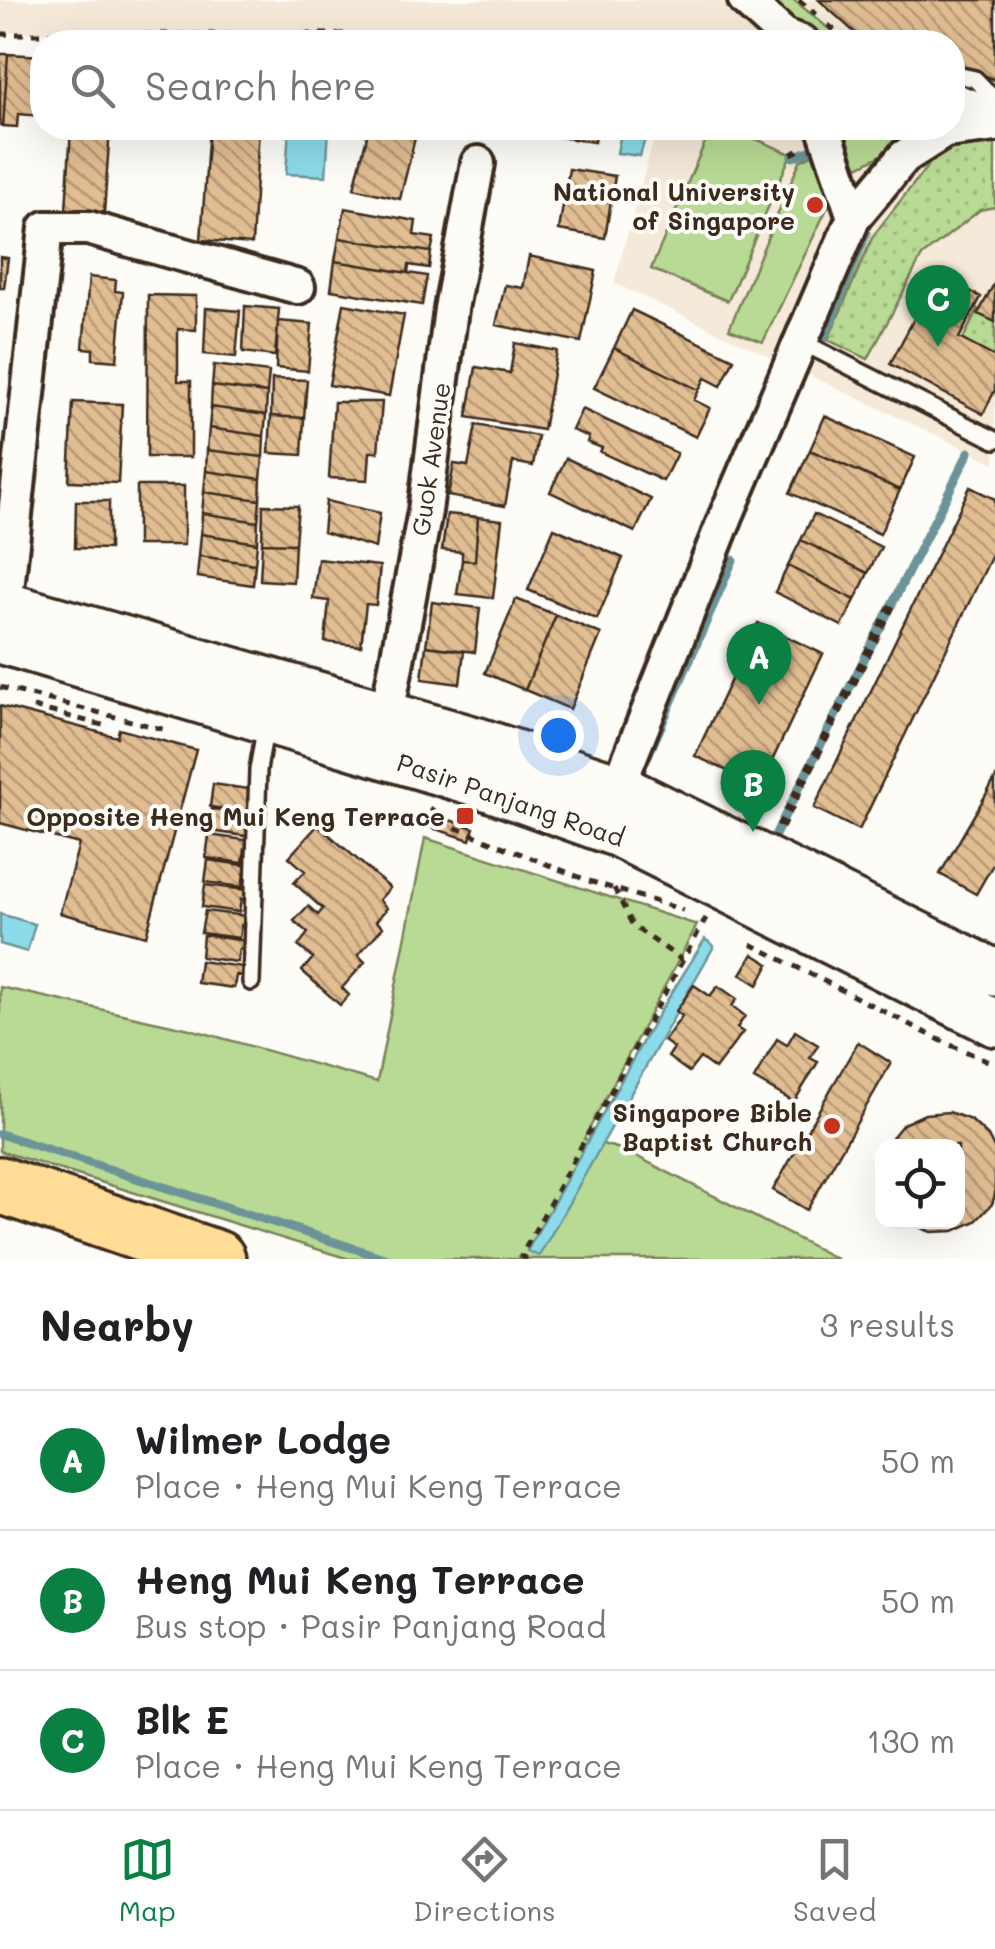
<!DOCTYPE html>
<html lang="en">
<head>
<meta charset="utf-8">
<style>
  :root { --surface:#fff; --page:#f2f2f2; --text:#202124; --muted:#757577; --line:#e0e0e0; --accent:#0b8043 }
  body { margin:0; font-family:Mali,sans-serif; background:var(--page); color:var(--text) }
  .controls { position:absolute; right:30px; bottom:30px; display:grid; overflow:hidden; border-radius:20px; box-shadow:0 10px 40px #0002 }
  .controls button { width:90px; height:90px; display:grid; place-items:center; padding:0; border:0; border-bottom:2px solid var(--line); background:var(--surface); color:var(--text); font:50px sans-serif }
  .you { position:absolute; left:558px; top:735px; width:35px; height:35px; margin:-25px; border:8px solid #fff; border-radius:50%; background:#1a73e8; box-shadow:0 0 0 15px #1a73e833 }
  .badge { display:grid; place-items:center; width:65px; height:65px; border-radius:50%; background:var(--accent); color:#fff; font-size:32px; font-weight:700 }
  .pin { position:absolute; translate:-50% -82px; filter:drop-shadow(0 2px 5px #0008) }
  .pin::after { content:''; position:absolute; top:52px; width:35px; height:30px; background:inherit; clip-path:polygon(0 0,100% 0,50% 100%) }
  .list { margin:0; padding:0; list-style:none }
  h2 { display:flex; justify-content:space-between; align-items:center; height:130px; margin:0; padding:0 40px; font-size:42px }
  h2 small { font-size:32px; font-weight:400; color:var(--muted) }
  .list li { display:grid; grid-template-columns:65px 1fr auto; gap:30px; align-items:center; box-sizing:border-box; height:140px; padding:0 40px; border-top:2px solid var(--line) }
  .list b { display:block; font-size:38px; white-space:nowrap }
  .list p { margin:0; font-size:32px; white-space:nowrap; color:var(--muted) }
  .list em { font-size:32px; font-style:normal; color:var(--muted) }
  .icon { flex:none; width:55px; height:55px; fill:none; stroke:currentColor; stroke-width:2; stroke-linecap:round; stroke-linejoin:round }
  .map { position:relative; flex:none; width:995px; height:1259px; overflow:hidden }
  .search { position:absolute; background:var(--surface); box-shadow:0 10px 40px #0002; left:30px; right:30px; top:30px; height:110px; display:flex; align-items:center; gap:25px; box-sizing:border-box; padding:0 35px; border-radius:40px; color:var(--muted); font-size:38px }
  .sheet { height:550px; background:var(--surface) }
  nav { display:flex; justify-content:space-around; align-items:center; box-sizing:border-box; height:140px; border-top:2px solid var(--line); background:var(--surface); font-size:28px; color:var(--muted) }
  nav a { display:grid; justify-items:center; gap:5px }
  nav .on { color:var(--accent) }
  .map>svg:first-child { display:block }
  .built { fill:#f5e9d9 }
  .green { fill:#b8da94; stroke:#7a8259; stroke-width:2.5 }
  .park { fill:url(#park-dots); stroke:#7a8259; stroke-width:2.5 }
  .water { fill:#8cdbea; stroke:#6c9498; stroke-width:2.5 }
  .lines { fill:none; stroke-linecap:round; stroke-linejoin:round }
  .stream { stroke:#6c9498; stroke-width:9 }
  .building { fill:url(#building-back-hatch); stroke:#3b2a1e; stroke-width:2.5 }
  .lane-casing { stroke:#3b2a1e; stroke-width:22 }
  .street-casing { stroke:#3b2a1e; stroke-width:40 }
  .secondary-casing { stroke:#3b2a1e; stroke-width:52 }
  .highway-casing { stroke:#3b2a1e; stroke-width:62 }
  .path { stroke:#3b2a1e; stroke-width:5; stroke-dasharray:8 8; stroke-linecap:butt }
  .lane { stroke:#fdfcf7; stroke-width:15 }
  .street { stroke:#fdfcf7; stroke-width:32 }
  .secondary { stroke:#fdfcf7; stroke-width:45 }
  .highway { stroke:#ffdd96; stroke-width:55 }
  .poi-dot { fill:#c8321e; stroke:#fdfcf7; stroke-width:4 }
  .labels { text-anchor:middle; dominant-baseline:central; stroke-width:8; stroke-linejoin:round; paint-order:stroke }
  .poi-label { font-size:25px; font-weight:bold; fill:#3b2a1e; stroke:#fdfcf7; text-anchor:end }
  .street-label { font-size:25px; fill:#3b2a1e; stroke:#fdfcf7 }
</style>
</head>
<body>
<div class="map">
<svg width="995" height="1259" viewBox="0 0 995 1259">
  <defs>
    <pattern id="park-dots" width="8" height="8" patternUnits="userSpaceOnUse" patternTransform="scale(2.5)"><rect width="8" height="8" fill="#b8da94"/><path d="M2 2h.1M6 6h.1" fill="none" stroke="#9fbb7f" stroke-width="1.8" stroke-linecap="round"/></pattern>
    <pattern id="building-back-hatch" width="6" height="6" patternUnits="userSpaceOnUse" patternTransform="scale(2.5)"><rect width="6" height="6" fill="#e1bd92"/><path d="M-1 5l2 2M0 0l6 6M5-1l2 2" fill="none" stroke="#b89a77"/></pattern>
  </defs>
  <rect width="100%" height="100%" fill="#fdfcf7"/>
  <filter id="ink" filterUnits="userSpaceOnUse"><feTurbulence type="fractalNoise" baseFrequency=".01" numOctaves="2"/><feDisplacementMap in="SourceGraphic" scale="20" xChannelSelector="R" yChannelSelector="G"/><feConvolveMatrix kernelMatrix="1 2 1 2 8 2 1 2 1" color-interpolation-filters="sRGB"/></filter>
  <g filter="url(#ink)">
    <path class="built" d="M 0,0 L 995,0 L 995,463 L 614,283 L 657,128 L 952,128 L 952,42 L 396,42 L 345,34 L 0,32 Z"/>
    <path class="green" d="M 764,0 L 794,0 L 845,42 C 802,42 790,31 764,0 Z
      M 711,128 L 730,128 L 791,154 L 728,301 L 651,269 Z
      M 840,128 L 934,128 L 858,167 Z
      M 820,151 L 834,194 L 763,342 L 729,329 L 800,161 Z
      M 425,838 L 697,925 L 584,1139 L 624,1150 L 837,1259 L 349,1259 L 0,1151 L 0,987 L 190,1029 L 377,1082 Z"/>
    <path class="park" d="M 995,132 L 995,207 L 980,210 L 922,256 L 868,359 L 828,340 L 873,236 L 940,150 Z
      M 978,309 L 995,318 L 995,358 L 962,341 Z"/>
    <path class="water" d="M 289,128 L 329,128 L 326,176 L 286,174 Z
      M 622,128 L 648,128 L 640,156 L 617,153 Z
      M 0,914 L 35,924 L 27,952 L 0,944 Z
      M 705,939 L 714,946 L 539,1256 L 527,1251 L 653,1023 Z"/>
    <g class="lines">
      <path class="stream" d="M 793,157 L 820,147
        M 823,341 L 866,234
        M 648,756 L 733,560
        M 771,843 L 969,452
        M 0,1134 L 387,1259"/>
    </g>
    <path class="building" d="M 819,0 L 995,0 L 995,80 L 977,72 L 952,70 L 952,42 L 865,42 Z
      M 0,54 L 8,54 L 3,126 L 0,125 Z
      M 8,54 L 42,56 L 42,116 L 18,114 L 17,127 L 3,126 Z
      M 71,128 L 110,128 L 104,213 L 66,210 Z
      M 209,128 L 259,128 L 252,244 L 201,240 Z
      M 369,128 L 415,138 L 400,199 L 354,188 Z
      M 528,128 L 596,128 L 594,142 L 527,132 Z
      M 569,169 L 615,176 L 605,238 L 559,230 Z
      M 345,208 L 416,221 L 414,235 L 434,238 L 431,252 L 339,238 Z
      M 339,238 L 431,252 L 429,268 L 409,265 L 408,273 L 335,261 Z
      M 529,256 L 596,271 L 581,342 L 496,325 L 505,285 L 523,288 Z
      M 0,257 L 8,258 L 4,288 L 0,288 Z
      M 335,261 L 427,276 L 422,305 L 331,290 Z
      M 938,274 L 981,297 L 959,338 L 995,357 L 995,390 L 983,414 L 890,364 Z
      M 89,277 L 116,280 L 115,291 L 123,292 L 117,361 L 93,359 L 93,349 L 83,348 Z
      M 995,282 L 995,322 L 978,314 Z
      M 148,295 L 196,296 L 196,330 L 178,329 L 178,381 L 191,381 L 191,457 L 147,457 Z
      M 344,304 L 404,315 L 389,396 L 329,385 Z
      M 245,306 L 279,309 L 275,356 L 243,352 Z
      M 206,308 L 240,311 L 236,357 L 204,354 Z
      M 632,310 L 734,359 L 721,386 L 705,378 L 699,390 L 614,348 Z
      M 278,321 L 312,324 L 308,371 L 276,368 Z
      M 515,343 L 557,351 L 543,430 L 467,417 L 476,367 L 510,373 Z
      M 614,348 L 699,390 L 694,400 L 710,408 L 696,437 L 594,388 Z
      M 214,365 L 269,372 L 267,393 L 212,386 Z
      M 272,379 L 307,380 L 304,418 L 271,416 Z
      M 212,386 L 267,393 L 266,415 L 211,407 Z
      M 73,402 L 122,404 L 118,483 L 69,481 Z
      M 334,402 L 382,402 L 378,452 L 370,452 L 368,480 L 329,478 Z
      M 211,407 L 266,415 L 264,436 L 209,428 Z
      M 582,409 L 677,453 L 663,481 L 600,452 L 602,448 L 587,442 L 589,437 L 572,430 Z
      M 271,416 L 304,418 L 302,455 L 269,453 Z
      M 825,416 L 915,457 L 900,490 L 810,450 Z
      M 476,425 L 538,436 L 533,466 L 513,462 L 505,506 L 448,496 L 454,464 L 468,466 Z
      M 209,428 L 264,436 L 263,457 L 207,450 Z
      M 207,450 L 263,457 L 261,479 L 206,471 Z
      M 810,450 L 900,490 L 880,534 L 790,493 Z
      M 566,458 L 651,499 L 635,532 L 550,492 Z
      M 206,471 L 261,479 L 260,500 L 204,492 Z
      M 137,486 L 184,486 L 184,545 L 137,545 Z
      M 970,487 L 995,499 L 995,549 L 859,830 L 814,808 Z
      M 204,492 L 260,500 L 258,522 L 202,513 Z
      M 76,501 L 109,501 L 109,549 L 75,548 Z
      M 326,501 L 380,513 L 375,548 L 323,532 Z
      M 263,505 L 298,506 L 295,544 L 262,543 Z
      M 202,513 L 258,522 L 257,543 L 201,534 Z
      M 447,514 L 478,517 L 475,561 L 462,560 L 462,552 L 442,550 Z
      M 814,514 L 881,547 L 868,573 L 801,540 Z
      M 478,517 L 502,520 L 493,598 L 457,594 L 462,560 L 475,561 Z
      M 554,528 L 623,558 L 597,619 L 528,590 Z
      M 201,534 L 257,543 L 255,564 L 199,556 Z
      M 801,540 L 868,573 L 855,600 L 788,566 Z
      M 262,543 L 295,544 L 293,582 L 260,580 Z
      M 199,556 L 255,564 L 253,585 L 197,577 Z
      M 318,559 L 380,566 L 376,605 L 366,604 L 361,646 L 325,642 L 329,601 L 313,599 Z
      M 788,566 L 855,600 L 842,626 L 775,592 Z
      M 516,599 L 556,615 L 525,690 L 485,673 Z
      M 432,602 L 480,608 L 475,652 L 426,646 Z
      M 556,615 L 601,634 L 570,709 L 525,690 Z
      M 758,623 L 823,654 L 760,786 L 695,756 Z
      M 426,646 L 464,651 L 460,684 L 422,679 Z
      M 0,706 L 117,737 L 119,729 L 196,750 L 146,936 L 60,913 L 79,844 L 0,823 Z
      M 995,779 L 995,861 L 976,894 L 940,874 Z
      M 213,784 L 255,790 L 254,799 L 249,798 L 247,812 L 210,807 Z
      M 212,809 L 254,814 L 253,824 L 248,823 L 246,836 L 209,831 Z
      M 431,814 L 474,828 L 470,840 L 426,826 Z
      M 318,825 L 390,888 L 379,900 L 387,908 L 376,921 L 383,927 L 358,955 L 365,962 L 342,988 L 349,995 L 340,1005 L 302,971 L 313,958 L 298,946 L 308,933 L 294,921 L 308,906 L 318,915 L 323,909 L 294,883 L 305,871 L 289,857 Z
      M 209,835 L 252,841 L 250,850 L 245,849 L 243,863 L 206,858 Z
      M 208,860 L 250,866 L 249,875 L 244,874 L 242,887 L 205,882 Z
      M 205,885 L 247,890 L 246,900 L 241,899 L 239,912 L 202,907 Z
      M 205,911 L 247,916 L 246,925 L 241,925 L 239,938 L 201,933 Z
      M 203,935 L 246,941 L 245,950 L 239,949 L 237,962 L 201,957 Z
      M 753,954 L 769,964 L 758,985 L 741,974 Z
      M 200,961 L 242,967 L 241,976 L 236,975 L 234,988 L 197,983 Z
      M 694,985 L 710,996 L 718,986 L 737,999 L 732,1006 L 745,1016 L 737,1028 L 743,1032 L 715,1069 L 700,1058 L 689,1072 L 668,1057 L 674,1048 L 664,1041 L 682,1016 L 676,1011 Z
      M 795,1031 L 818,1045 L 810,1058 L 818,1062 L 794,1102 L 754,1079 L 777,1039 L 787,1045 Z
      M 858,1042 L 891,1063 L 807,1210 L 773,1190 Z
      M 949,1112 L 971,1120 L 988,1136 L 995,1150 L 995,1195 L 992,1204 L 976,1221 L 954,1231 L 931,1232 L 906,1222 L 958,1222 L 958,1146 L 885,1146 L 903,1124 L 925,1114 Z"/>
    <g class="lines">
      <defs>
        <path id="lane" d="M 952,74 L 975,79 L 995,100
          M 802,342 L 995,440
          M 251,982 L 258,770 L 266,724"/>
        <path id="street" d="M 745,0 L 785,36 L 802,42
          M 952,99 L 995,116
          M 824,128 L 854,217
          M 3,626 L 46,228 L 88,228 L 298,287
          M 383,735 L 425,511 L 451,309 L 478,163
          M 611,805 L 726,516 L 854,217 L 904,157 L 945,131 L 995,125"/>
        <path id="secondary" d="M 0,604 L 478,741 L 618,787 L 995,973
          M 0,640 L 473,782 L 616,833 L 995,1023"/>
        <path id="highway" d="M 0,1185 L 217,1259"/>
      </defs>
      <use href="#lane" class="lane-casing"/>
      <use href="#street" class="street-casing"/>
      <use href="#secondary" class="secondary-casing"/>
      <use href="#highway" class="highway-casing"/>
      <path class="path" d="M 799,0 L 816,14
        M 828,25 L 851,42
        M 0,34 L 345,34
        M 791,154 L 802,149
        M 0,687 L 166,730
        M 33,707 L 110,727
        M 430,808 L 454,827 L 589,881 L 683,910
        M 778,826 L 892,601
        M 782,828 L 896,601
        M 614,888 L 633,926 L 682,960
        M 751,944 L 946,1043 L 995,1064
        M 527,1259 L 521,1256 L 706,918"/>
      <use href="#lane" class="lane"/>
      <use href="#street" class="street"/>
      <use href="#secondary" class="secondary"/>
      <use href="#highway" class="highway"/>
    </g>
  </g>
  <g class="poi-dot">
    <circle cx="815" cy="205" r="10"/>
    <rect x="455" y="806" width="20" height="20" rx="5"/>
    <circle cx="832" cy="1126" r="10"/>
  </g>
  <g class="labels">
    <g class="poi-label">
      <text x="795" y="191">National University<tspan x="795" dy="29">of Singapore</tspan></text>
      <text x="445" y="816">Opposite Heng Mui Keng Terrace</text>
      <text x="812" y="1112">Singapore Bible<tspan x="812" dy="29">Baptist Church</tspan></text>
    </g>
    <g class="street-label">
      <text transform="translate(430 459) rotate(-82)">Guok Avenue</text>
      <text transform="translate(511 799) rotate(19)">Pasir Panjang Road</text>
    </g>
  </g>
</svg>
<div class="controls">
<button><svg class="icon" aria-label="locate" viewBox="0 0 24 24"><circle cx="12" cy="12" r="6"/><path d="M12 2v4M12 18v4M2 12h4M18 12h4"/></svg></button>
</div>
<div class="you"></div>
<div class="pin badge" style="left:759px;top:705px">A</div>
<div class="pin badge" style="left:753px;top:832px">B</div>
<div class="pin badge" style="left:938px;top:347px">C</div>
<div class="search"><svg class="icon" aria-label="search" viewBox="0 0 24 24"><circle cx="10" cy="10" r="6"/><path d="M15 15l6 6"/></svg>Search here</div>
</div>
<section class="sheet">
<h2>Nearby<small>3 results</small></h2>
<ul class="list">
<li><span class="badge">A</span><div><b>Wilmer Lodge</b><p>Place · Heng Mui Keng Terrace</p></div><em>50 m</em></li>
<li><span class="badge">B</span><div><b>Heng Mui Keng Terrace</b><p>Bus stop · Pasir Panjang Road</p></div><em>50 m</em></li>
<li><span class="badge">C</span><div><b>Blk E</b><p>Place · Heng Mui Keng Terrace</p></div><em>130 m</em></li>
</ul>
</section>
<nav>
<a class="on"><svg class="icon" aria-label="map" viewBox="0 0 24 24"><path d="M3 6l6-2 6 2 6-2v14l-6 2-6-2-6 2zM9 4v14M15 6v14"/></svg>Map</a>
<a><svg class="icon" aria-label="directions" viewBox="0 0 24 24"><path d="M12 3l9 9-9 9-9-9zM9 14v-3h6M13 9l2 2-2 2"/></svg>Directions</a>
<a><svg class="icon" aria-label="saved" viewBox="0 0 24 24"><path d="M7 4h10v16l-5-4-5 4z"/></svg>Saved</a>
</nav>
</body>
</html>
